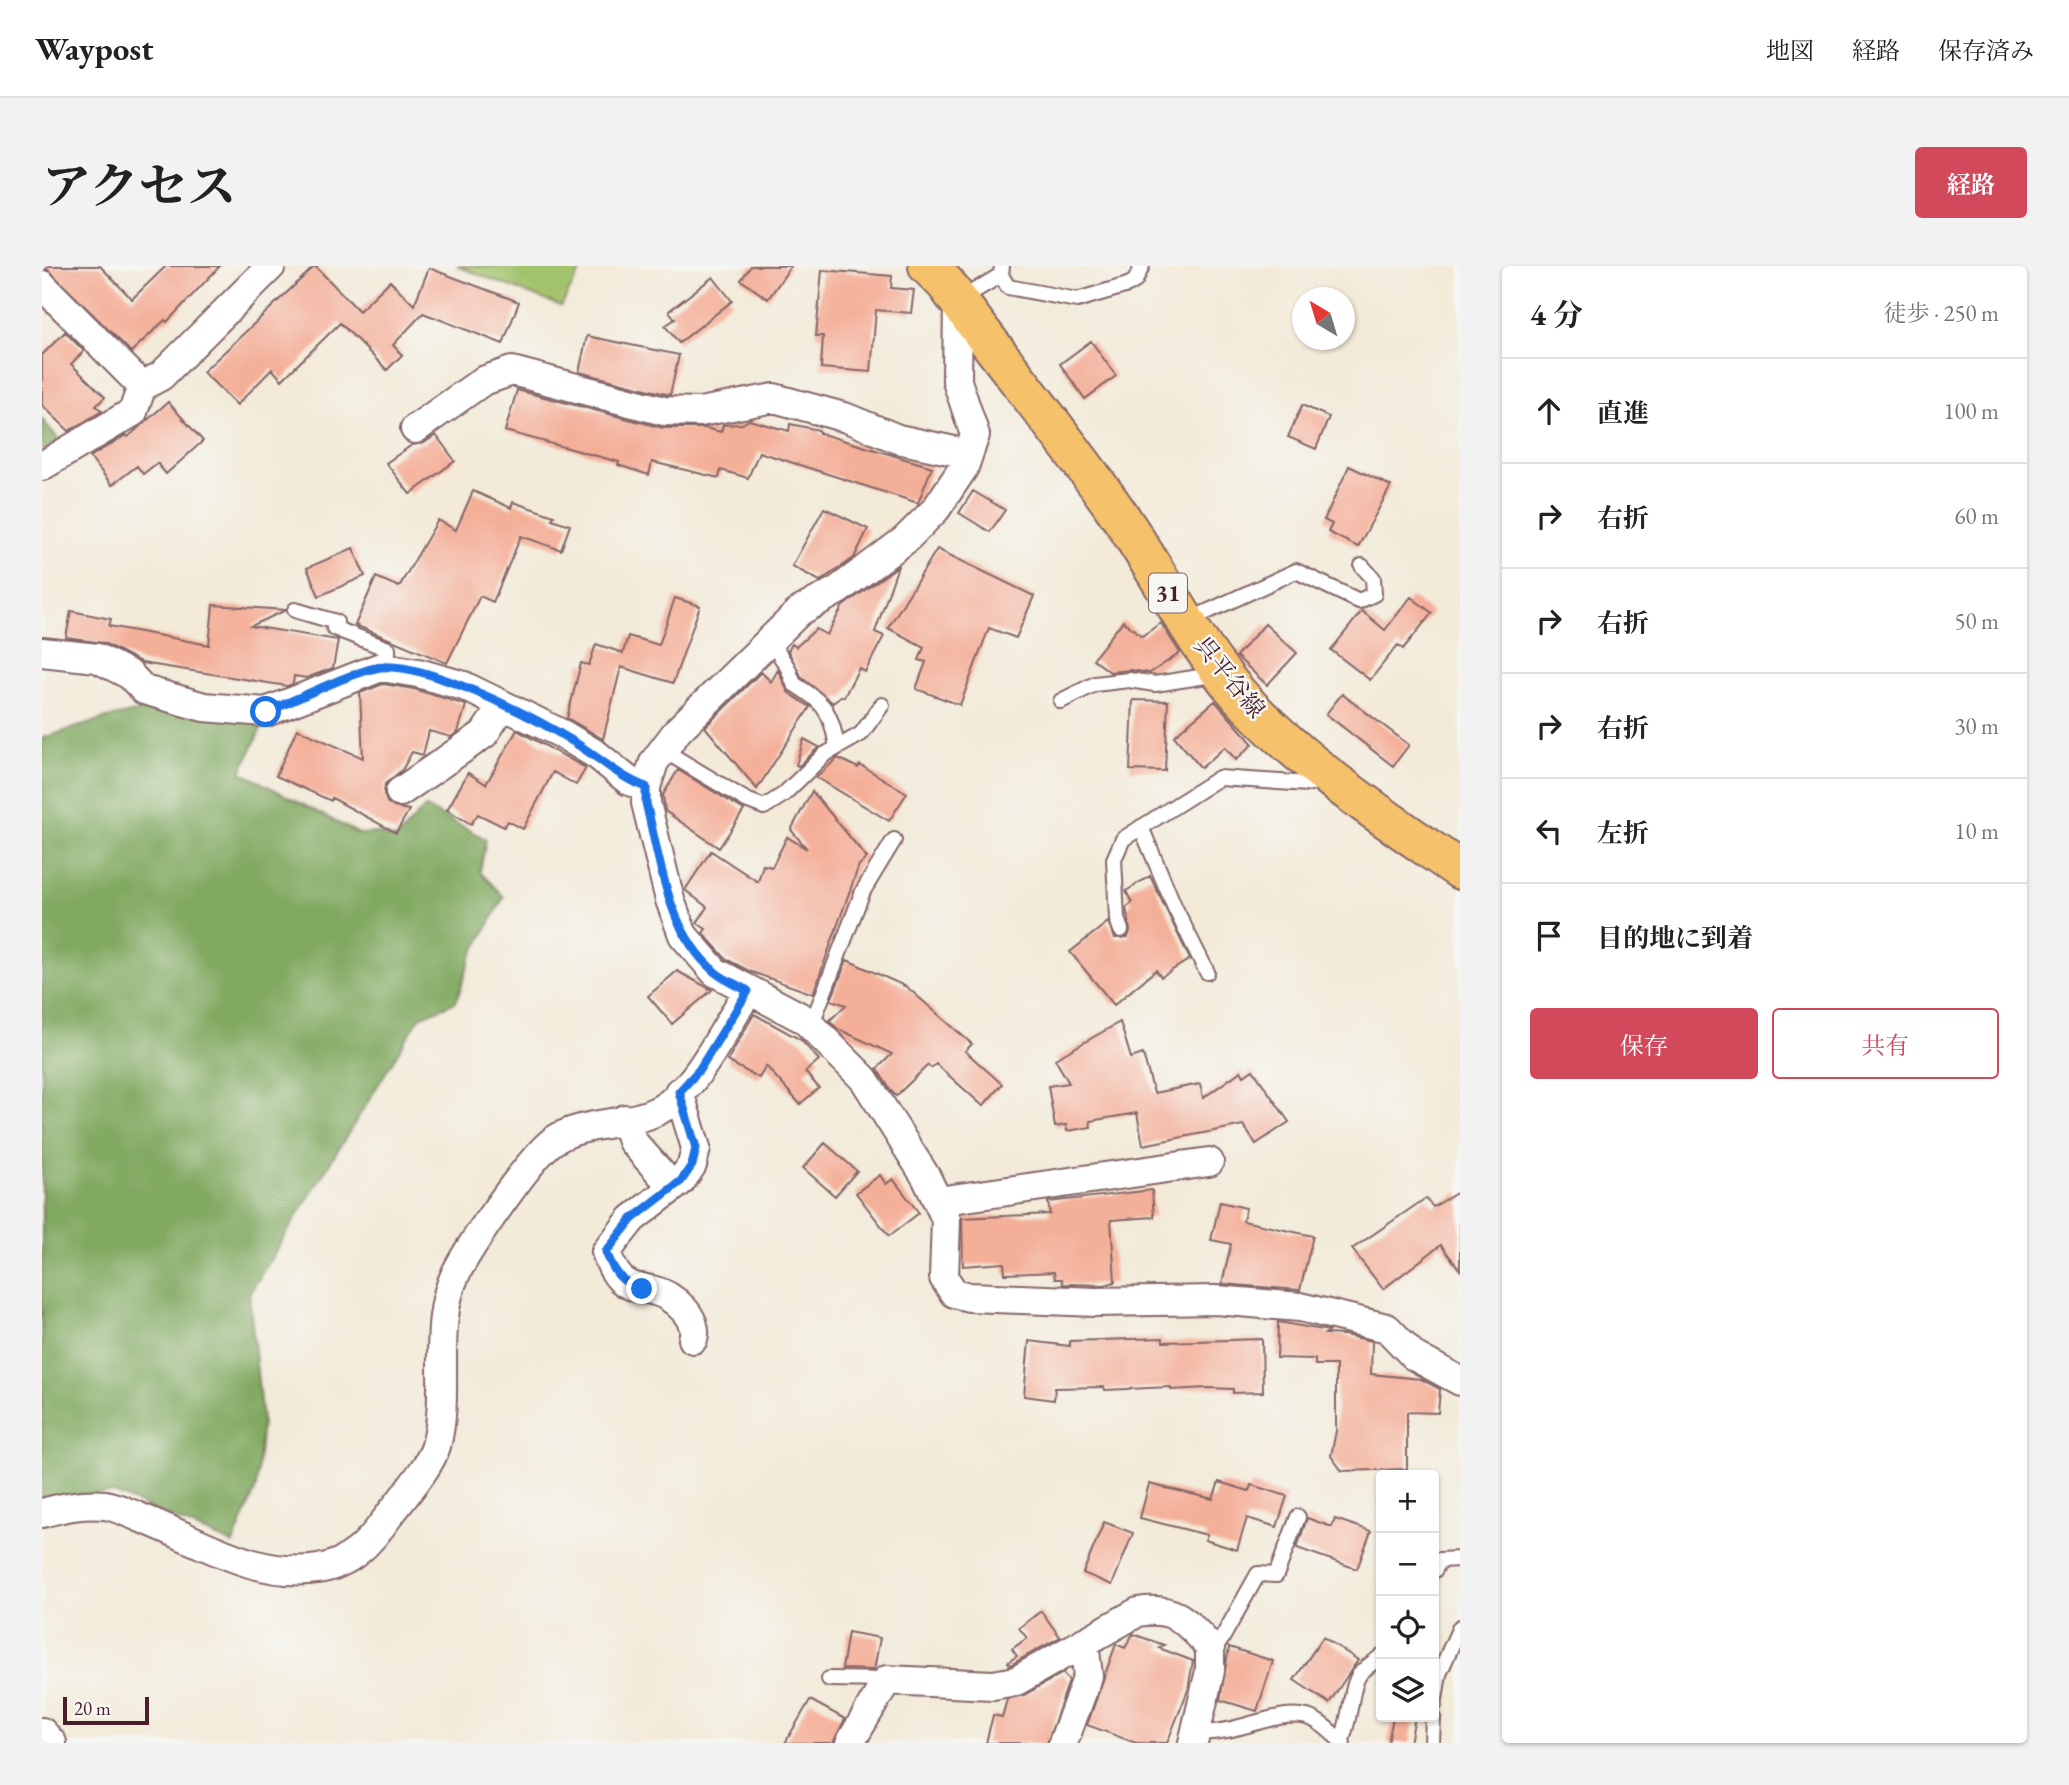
<!DOCTYPE html>
<html lang="ja">
<head>
<meta charset="utf-8">
<style>
  :root { --surface:#fff; --page:#f2f2f2; --text:#222; --muted:#767676; --line:#e0e0e0; --accent:#d1495b }
  body { margin:0; font-family:"EB Garamond","Noto Serif JP",serif; background:var(--page); color:var(--text) }
  .controls { position:absolute; right:21px; bottom:21px; display:grid; overflow:hidden; border-radius:7px; box-shadow:0 2px 5px #0004 }
  .controls button { width:63px; height:63px; display:grid; place-items:center; padding:0; border:0; border-bottom:2px solid var(--line); background:var(--surface); color:var(--text); font:35px sans-serif }
  .compass { position:absolute; left:1250px; top:21px; width:63px; height:63px; border-radius:50%; background:var(--surface); box-shadow:0 2px 5px #0004; rotate:322deg }
  .scale { position:absolute; left:21px; bottom:18px; width:86px; box-sizing:border-box; padding-left:7px; border:4px solid #4a1f2b; border-top:0; font-size:19px; line-height:24px; white-space:nowrap; color:#4a1f2b; -webkit-text-stroke:5px #f6f6f2; paint-order:stroke }
  .stop { position:absolute; width:21px; height:21px; margin:-16px; border:5px solid #1a73e8; border-radius:50%; background:#fff }
  .stop.end { background:#1a73e8; border-color:#fff; box-shadow:0 2px 7px #0008 }
  .list { margin:0; padding:0; list-style:none }
  h2 { display:flex; justify-content:space-between; align-items:center; height:91px; margin:0; padding:0 28px; font-size:30px }
  h2 small { font-size:23px; font-weight:400; color:var(--muted) }
  .list li { display:grid; grid-template-columns:46px 1fr auto; gap:21px; align-items:center; box-sizing:border-box; height:105px; padding:0 28px; border-top:2px solid var(--line) }
  .list b { display:block; font-size:26px; white-space:nowrap }
  .list em { font-size:23px; font-style:normal; color:var(--muted) }
  .actions { display:flex; gap:14px; padding:21px 28px }
  .actions a { flex:1; padding:16px 0; border:2px solid var(--accent); border-radius:7px; text-align:center; font-size:24px; color:var(--accent) }
  .actions .main { background:var(--accent); color:#fff }
  .icon { flex:none; width:38px; height:38px; fill:none; stroke:currentColor; stroke-width:2; stroke-linecap:round; stroke-linejoin:round }
  .map { position:relative; flex:none; width:1418px; height:1477px; overflow:hidden; border-radius:7px }
  header { display:flex; align-items:center; gap:42px; box-sizing:border-box; height:98px; padding:0 35px; background:var(--surface); border-bottom:2px solid var(--line) }
  header strong { font-size:33px }
  nav { display:flex; gap:38px; margin-inline-start:auto; font-size:24px }
  .intro { display:flex; align-items:center; justify-content:space-between; box-sizing:border-box; height:168px; padding:0 42px }
  h1 { margin:0; font-size:49px }
  .button { padding:18px 32px; border-radius:7px; background:var(--accent); color:#fff; font-size:24px; font-weight:700 }
  main { display:flex; gap:42px; padding:0 42px }
  aside { flex:1; background:var(--surface); border-radius:7px; box-shadow:0 2px 5px #0004 }
  .map>svg:first-child { display:block }
  .green { fill:#a2c36c; stroke:#76714c; stroke-width:2 }
  .forest { fill:#81a960; stroke:#666446; stroke-width:2 }
  .building { fill:#f4af98 }
  .lines { fill:none; stroke-linecap:round; stroke-linejoin:round }
  .service-casing { stroke:#856668; stroke-width:18 }
  .minor-casing { stroke:#856668; stroke-width:32 }
  .primary-casing { stroke:#856668; stroke-width:42 }
  .service { stroke:#fff; stroke-width:14 }
  .minor { stroke:#fff; stroke-width:28 }
  .primary { stroke:#f5c16b; stroke-width:38 }
  .route { stroke:#1a73e8; stroke-width:9 }
  .labels { text-anchor:middle; dominant-baseline:central; stroke-width:5; stroke-linejoin:round; paint-order:stroke }
  .shield { fill:#f6f6f2; stroke:#7e6067; stroke-width:2 }
  .shield-label { font-size:23px; font-weight:bold; fill:#4a1f2b }
  .street-label { font-size:24px; fill:#4a1f2b; stroke:#f6f6f2 }
</style>
</head>
<body>
<header>
<strong>Waypost</strong>
<nav><a>地図</a><a>経路</a><a>保存済み</a></nav>
</header>
<div class="intro"><h1>アクセス</h1><a class="button">経路</a></div>
<main>
<div class="map">
<svg width="1418" height="1477" viewBox="0 0 1418 1477">
  <rect width="100%" height="100%" fill="#f6f6f2"/>
  <filter id="ink" filterUnits="userSpaceOnUse"><feTurbulence type="fractalNoise" baseFrequency=".0143" numOctaves="2"/><feDisplacementMap in="SourceGraphic" scale="14" xChannelSelector="R" yChannelSelector="G"/><feConvolveMatrix kernelMatrix="1 2 1 2 8 2 1 2 1" color-interpolation-filters="sRGB"/></filter>
  <filter id="wash" filterUnits="userSpaceOnUse"><feTurbulence type="fractalNoise" baseFrequency=".00686" numOctaves="4" result="noise"/><feDisplacementMap in="SourceGraphic" scale="28" xChannelSelector="R" yChannelSelector="G"/><feGaussianBlur stdDeviation="1.57" result="paint"/><feColorMatrix in="noise" values="0 0 0 0 0 0 0 0 0 0 0 0 0 0 0 0 0 1.4 0 .05"/><feComposite in="paint" operator="in"/></filter>
  <g filter="url(#wash)">
    <rect width="100%" height="100%" fill="#f3ead8"/>
    <path class="green" d="M 415,0 L 541,0 L 519,40 Z"/>
    <path class="forest" d="M 0,153 L 18,175 L 0,186 Z
      M 113,442 L 222,456 L 199,506 L 317,568 L 336,567 L 354,573 L 383,541 L 444,573 L 438,606 L 462,631 L 429,691 L 414,736 L 378,751 L 207,1028 L 220,1154 L 214,1222 L 191,1278 L 72,1227 L 0,1232 L 0,472 L 65,452 Z"/>
    <g id="blocks">
      <path class="building" d="M 2,0 L 58,0 L 90,33 L 124,0 L 178,0 L 125,56 L 123,54 L 89,86 Z
        M 273,0 L 317,45 L 348,15 L 372,39 L 387,2 L 477,36 L 461,78 L 381,47 L 351,79 L 360,89 L 345,104 L 298,57 L 240,114 L 230,103 L 195,139 L 161,106 Z
        M 709,0 L 749,0 L 726,33 L 699,14 Z
        M 780,4 L 850,10 L 849,22 L 872,24 L 869,47 L 834,44 L 829,106 L 779,102 L 781,70 L 774,70 Z
        M 671,11 L 690,35 L 637,77 L 623,60 L 633,53 L 627,45 Z
        M 23,66 L 42,85 L 29,98 L 63,131 L 54,140 L 60,145 L 27,165 L 0,139 L 0,89 Z
        M 545,70 L 637,89 L 628,129 L 537,106 Z
        M 1049,75 L 1074,110 L 1043,133 L 1018,98 Z
        M 475,124 L 621,162 L 663,162 L 679,166 L 681,159 L 700,158 L 707,154 L 747,165 L 748,158 L 777,164 L 777,167 L 890,201 L 876,237 L 717,186 L 706,212 L 679,204 L 677,212 L 610,196 L 607,209 L 576,199 L 577,196 L 463,165 Z
        M 126,136 L 161,175 L 124,208 L 115,197 L 101,208 L 95,200 L 70,219 L 48,191 L 84,169 L 86,171 Z
        M 1260,139 L 1287,151 L 1274,183 L 1246,171 Z
        M 394,169 L 413,195 L 368,228 L 344,197 L 370,179 L 382,177 Z
        M 1307,200 L 1349,220 L 1316,281 L 1286,266 L 1290,258 L 1282,254 Z
        M 431,225 L 469,242 L 471,236 L 512,250 L 510,253 L 528,259 L 519,284 L 479,270 L 451,336 L 438,330 L 405,397 L 313,359 L 334,311 L 357,321 L 396,254 L 414,264 Z
        M 931,225 L 963,244 L 948,266 L 917,247 Z
        M 782,242 L 826,263 L 812,292 L 778,315 L 750,300 Z
        M 311,282 L 323,310 L 277,330 L 265,302 Z
        M 895,283 L 992,330 L 974,372 L 947,362 L 918,439 L 874,423 L 884,396 L 877,394 L 882,381 L 846,362 Z
        M 856,300 L 833,366 L 842,370 L 823,406 L 817,402 L 802,431 L 799,430 L 791,437 L 760,412 L 746,385 L 750,378 L 754,381 L 774,363 L 785,369 L 801,340 Z
        M 1369,331 L 1390,347 L 1361,383 L 1356,379 L 1328,414 L 1289,384 L 1320,345 L 1343,364 Z
        M 633,332 L 658,340 L 631,417 L 579,401 L 561,473 L 525,452 L 539,397 L 547,399 L 554,378 L 581,387 L 586,370 L 617,379 Z
        M 171,339 L 244,344 L 209,360 L 296,374 L 291,402 L 264,412 L 252,410 L 251,418 L 245,420 L 100,397 L 62,377 L 24,372 L 29,345 L 69,353 L 67,360 L 167,379 Z
        M 1081,355 L 1100,370 L 1119,357 L 1138,387 L 1108,407 L 1088,404 L 1068,406 L 1051,393 Z
        M 1223,358 L 1255,387 L 1225,419 L 1194,390 Z
        M 736,404 L 746,426 L 768,441 L 715,523 L 663,461 L 719,406 L 729,416 Z
        M 341,418 L 372,423 L 424,439 L 416,466 L 409,471 L 387,465 L 381,489 L 370,486 L 360,504 L 343,518 L 342,528 L 345,536 L 352,541 L 367,544 L 354,567 L 290,532 L 289,535 L 234,510 L 255,463 L 321,492 L 318,427 Z
        M 1300,428 L 1367,479 L 1351,500 L 1284,448 Z
        M 1091,434 L 1126,435 L 1123,505 L 1088,504 Z
        M 1173,435 L 1211,478 L 1194,494 L 1183,481 L 1159,502 L 1132,470 Z
        M 475,464 L 544,502 L 534,519 L 511,506 L 481,563 L 466,555 L 462,561 L 436,548 L 429,558 L 405,544 L 426,507 L 444,518 Z
        M 762,473 L 777,481 L 757,500 L 754,499 Z
        M 796,492 L 816,502 L 818,499 L 865,527 L 847,555 L 774,511 Z
        M 636,504 L 702,544 L 677,582 L 623,545 L 621,529 Z
        M 770,525 L 825,592 L 817,599 L 771,728 L 707,705 L 684,693 L 661,667 L 664,663 L 655,657 L 665,641 L 643,624 L 669,585 L 716,616 L 721,599 L 730,601 L 745,571 L 765,583 L 749,564 Z
        M 1108,610 L 1148,693 L 1119,711 L 1114,704 L 1072,739 L 1028,686 L 1066,656 L 1073,672 L 1086,671 L 1088,665 L 1084,642 L 1090,637 L 1084,625 Z
        M 805,694 L 865,721 L 930,778 L 923,785 L 960,818 L 941,840 L 894,798 L 889,802 L 886,799 L 854,830 L 850,826 L 835,803 L 850,788 L 796,763 L 787,755 L 804,739 L 789,734 Z
        M 635,705 L 670,724 L 630,758 L 606,730 Z
        M 712,748 L 759,774 L 777,794 L 763,806 L 777,822 L 758,838 L 724,800 L 717,812 L 685,795 Z
        M 1078,756 L 1089,792 L 1101,788 L 1112,827 L 1158,818 L 1161,832 L 1199,805 L 1202,810 L 1211,804 L 1247,856 L 1214,878 L 1201,859 L 1101,879 L 1095,847 L 1048,855 L 1049,861 L 1025,865 L 1024,859 L 1013,861 L 1006,820 L 1027,817 L 1013,793 Z
        M 783,877 L 815,905 L 793,930 L 761,902 Z
        M 838,909 L 844,918 L 851,913 L 877,947 L 847,970 L 814,927 Z
        M 1110,924 L 1112,951 L 1069,954 L 1073,1016 L 1063,1019 L 1021,1018 L 1020,1013 L 1013,1013 L 1012,1006 L 963,1008 L 962,997 L 921,1000 L 920,952 L 1008,948 L 1006,936 Z
        M 1418,925 L 1418,1004 L 1399,979 L 1341,1023 L 1310,983 L 1384,932 L 1391,941 Z
        M 1178,936 L 1204,942 L 1201,955 L 1271,970 L 1258,1024 L 1180,1018 L 1189,978 L 1169,974 Z
        M 1236,1056 L 1287,1065 L 1283,1068 L 1302,1069 L 1330,1075 L 1329,1108 L 1379,1113 L 1398,1123 L 1396,1147 L 1365,1146 L 1365,1203 L 1300,1205 L 1289,1190 L 1294,1165 L 1294,1099 L 1273,1099 L 1273,1093 L 1235,1092 Z
        M 1121,1072 L 1121,1076 L 1220,1073 L 1221,1126 L 1191,1127 L 1191,1123 L 1165,1122 L 1129,1124 L 1129,1121 L 1063,1124 L 1062,1121 L 1013,1122 L 1012,1134 L 982,1130 L 987,1075 L 1028,1080 L 1028,1075 Z
        M 1177,1216 L 1207,1225 L 1209,1219 L 1245,1230 L 1235,1261 L 1205,1252 L 1195,1284 L 1163,1274 L 1165,1269 L 1098,1252 L 1107,1218 L 1171,1233 Z
        M 1265,1252 L 1290,1261 L 1293,1253 L 1329,1265 L 1315,1303 L 1255,1282 Z
        M 1062,1256 L 1091,1267 L 1070,1319 L 1041,1307 Z
        M 999,1345 L 1018,1371 L 968,1399 L 966,1396 L 975,1390 L 970,1383 L 985,1372 L 977,1362 Z
        M 806,1366 L 838,1372 L 832,1404 L 800,1403 Z
        M 1091,1368 L 1122,1379 L 1117,1382 L 1151,1395 L 1146,1424 L 1125,1477 L 1094,1477 L 1045,1459 L 1074,1378 L 1083,1382 Z
        M 1281,1371 L 1316,1394 L 1287,1437 L 1252,1414 Z
        M 1187,1381 L 1231,1395 L 1215,1445 L 1178,1434 Z
        M 1021,1407 L 1027,1415 L 1005,1477 L 944,1477 L 951,1449 L 960,1451 L 965,1433 L 982,1429 Z
        M 768,1434 L 803,1453 L 791,1477 L 743,1477 Z
        M 1351,1451 L 1373,1451 L 1368,1477 L 1346,1477 Z"/>
    </g>
  </g>
  <g filter="url(#ink)">
    <use href="#blocks" fill-opacity="0" stroke="#856668" stroke-width="2"/>
    <g class="lines">
      <defs>
        <path id="service" d="M 960,0 L 959,9 L 966,21 L 1035,34 L 1086,19 L 1093,15 L 1100,0
          M 917,34 L 959,9
          M 253,344 L 294,356 L 292,362 L 346,383 L 346,402
          M 1145,355 L 1254,305 L 1317,335 L 1332,328 L 1331,312 L 1320,300
          M 728,374 L 746,402 L 752,418 C 782,436 789,445 795,481
          M 1019,435 L 1053,418 L 1087,414 L 1113,418 L 1177,408
          M 621,484 L 704,534 L 722,541 L 741,529 L 782,489 L 819,468 L 840,439
          M 1099,561 L 1133,642 L 1165,706
          M 1079,664 L 1075,653 L 1072,593 L 1081,573 L 1177,512 L 1267,518 L 1280,513
          M 769,760 L 821,625 L 852,574
          M 1392,1305 L 1398,1294 L 1418,1293
          M 1168,1381 L 1179,1374 L 1216,1308 L 1234,1309 L 1256,1251
          M 787,1413 L 845,1414
          M 1392,1439 L 1397,1408 L 1418,1361
          M 1155,1466 C 1193,1470 1234,1443 1265,1451 C 1279,1455 1291,1468 1301,1477
          M 1299,1475 C 1309,1455 1308,1423 1317,1409 C 1323,1401 1333,1396 1339,1390
          M 1390,1477 L 1391,1451"/>
        <path id="minor" d="M 0,19 L 100,120
          M 916,34 L 915,115 L 933,169 L 922,201 L 894,243 L 863,274 L 796,324 L 758,345 L 636,464 L 612,496 L 604,521 L 604,537 L 628,634 L 641,669 L 673,706 L 762,753 L 822,813 L 884,911 L 904,953 L 902,1012 L 912,1027 L 927,1031 L 1054,1036 L 1174,1034 L 1258,1041 L 1345,1062 L 1372,1090 L 1418,1115
          M 373,163 L 441,115 L 470,105 L 622,145 L 658,146 L 732,132 L 805,152 L 856,173 L 926,188
          M 0,200 L 91,146 L 100,120 L 119,110 L 229,0
          M 0,386 L 55,392 L 88,409 L 102,424 L 162,441 L 224,446 L 339,401 L 376,407 L 422,420 L 520,468 L 555,489 L 587,515 L 604,521
          M 358,526 L 442,468 L 461,439
          M 637,826 L 654,882 L 650,899 L 639,915 L 590,953 L 564,986 C 568,997 574,1013 586,1018 C 594,1023 604,1022 613,1025 C 631,1029 658,1053 651,1073
          M 583,853 L 590,875 L 631,921
          M 896,935 L 1167,896
          M 0,1247 C 22,1241 41,1237 63,1239 C 75,1241 87,1247 99,1252 C 155,1273 213,1313 276,1303 C 309,1298 328,1276 346,1251 C 360,1232 388,1201 394,1180 C 409,1124 388,1058 415,1005 C 428,980 492,885 514,873 C 544,855 586,860 617,844 C 654,824 684,760 706,725
          M 0,1466 L 10,1477
          M 808,1477 L 845,1414 L 951,1419 L 974,1415 L 1096,1346 C 1133,1340 1144,1355 1168,1381 L 1168,1405 L 1151,1477
          M 1021,1477 L 1046,1410 L 1042,1376"/>
        <path id="primary" d="M 886,0 L 904,18 C 959,95 1021,168 1075,246 C 1120,310 1154,385 1209,442 C 1270,505 1346,554 1418,604"/>
      </defs>
      <use href="#service" class="service-casing"/>
      <use href="#minor" class="minor-casing"/>
      <use href="#primary" class="primary-casing"/>
      <use href="#service" class="service"/>
      <use href="#minor" class="minor"/>
      <use href="#primary" class="primary"/>
    </g>
  </g>
  <g class="lines" filter="url(#ink)">
    <path class="route" d="M 224,446 C 252,435 311,405 339,401 C 383,396 488,449 527,473 C 553,488 576,511 604,521 L 604,537 C 618,593 625,666 673,706 C 682,714 696,719 706,725 L 657,804 L 637,826 L 654,882 L 650,899 L 639,915 L 590,953 L 564,986 C 572,1006 579,1017 600,1023"/>
  </g>
  <g class="labels">
    <rect class="shield" x="1107" y="307.5" width="38" height="39" rx="5"/>
    <g class="shield-label">
      <text x="1126" y="327">31</text>
    </g>
    <g class="street-label">
      <text transform="translate(1188 411) rotate(51)">呉平谷線</text>
    </g>
  </g>
</svg>
<div class="controls">
<button>+</button>
<button>−</button>
<button><svg class="icon" aria-label="locate" viewBox="0 0 24 24"><circle cx="12" cy="12" r="6"/><path d="M12 2v4M12 18v4M2 12h4M18 12h4"/></svg></button>
<button><svg class="icon" aria-label="layers" viewBox="0 0 24 24"><path d="M12 4l9 5-9 5-9-5zM3 14l9 5 9-5"/></svg></button>
</div>
<svg class="compass" viewBox="-18 -18 36 36"><path d="M0-13l5 13h-10z" fill="#e53935"/><path d="M0 13l5-13h-10z" fill="#767676"/></svg>
<div class="scale">20 m</div>
<div class="stop" style="left:224px;top:446px"></div>
<div class="stop end" style="left:600px;top:1023px"></div>
</div>
<aside>
<h2>4 分<small>徒歩 · 250 m</small></h2>
<ul class="list">
<li><svg class="icon" aria-label="ahead" viewBox="0 0 24 24"><path d="M12 20V5M6 11l6-6 6 6"/></svg><div><b>直進</b></div><em>100 m</em></li>
<li><svg class="icon" aria-label="right" viewBox="0 0 24 24"><path d="M7 20v-9h11M14 6l5 5-5 5"/></svg><div><b>右折</b></div><em>60 m</em></li>
<li><svg class="icon" aria-label="right" viewBox="0 0 24 24"><path d="M7 20v-9h11M14 6l5 5-5 5"/></svg><div><b>右折</b></div><em>50 m</em></li>
<li><svg class="icon" aria-label="right" viewBox="0 0 24 24"><path d="M7 20v-9h11M14 6l5 5-5 5"/></svg><div><b>右折</b></div><em>30 m</em></li>
<li><svg class="icon" aria-label="left" viewBox="0 0 24 24"><path d="M17 20v-9H6M10 6l-5 5 5 5"/></svg><div><b>左折</b></div><em>10 m</em></li>
<li><svg class="icon" aria-label="arrive" viewBox="0 0 24 24"><path d="M6 21V4h12l-3 4 3 4H6"/></svg><div><b>目的地に到着</b></div></li>
</ul>
<div class="actions"><a class="main">保存</a><a>共有</a></div>
</aside>
</main>
</body>
</html>
